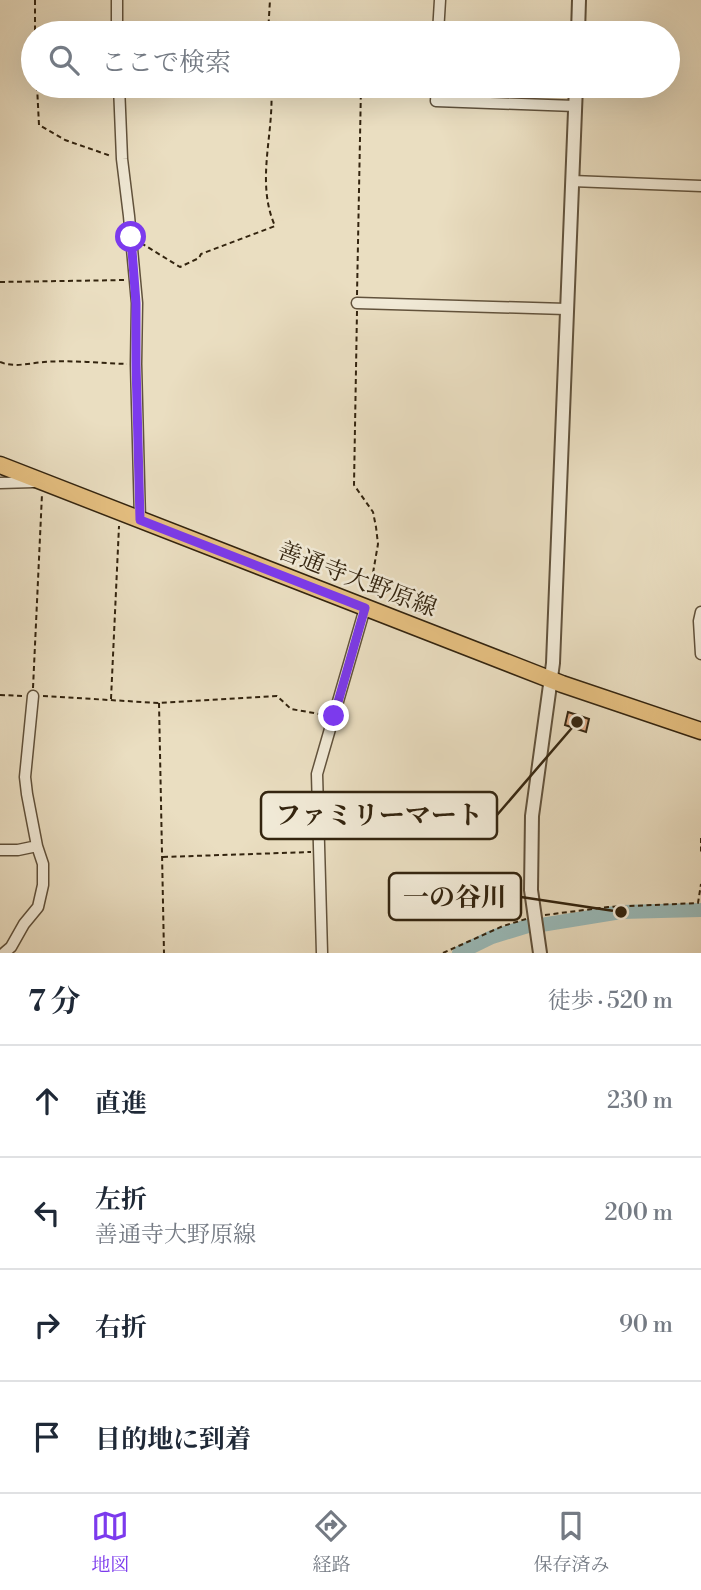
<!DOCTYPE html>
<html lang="ja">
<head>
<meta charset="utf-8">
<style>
  :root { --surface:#fff; --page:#f2f2f3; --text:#1f2937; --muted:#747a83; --line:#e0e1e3; --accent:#7c3aed }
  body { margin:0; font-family:"Libre Bodoni","Noto Serif JP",serif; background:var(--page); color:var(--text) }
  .stop { position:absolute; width:21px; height:21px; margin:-16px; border:5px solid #7c3aed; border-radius:50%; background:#fff }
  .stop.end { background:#7c3aed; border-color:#fff; box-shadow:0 2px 7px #0008 }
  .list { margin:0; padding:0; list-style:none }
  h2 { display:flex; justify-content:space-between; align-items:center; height:91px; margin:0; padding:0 28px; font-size:30px }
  h2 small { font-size:23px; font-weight:400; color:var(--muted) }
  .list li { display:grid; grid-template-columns:46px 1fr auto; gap:21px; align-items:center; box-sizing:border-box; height:112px; padding:0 28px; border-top:2px solid var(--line) }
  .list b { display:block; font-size:26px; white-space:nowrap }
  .list p { margin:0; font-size:23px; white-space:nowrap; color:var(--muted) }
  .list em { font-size:23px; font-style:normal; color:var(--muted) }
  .icon { flex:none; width:38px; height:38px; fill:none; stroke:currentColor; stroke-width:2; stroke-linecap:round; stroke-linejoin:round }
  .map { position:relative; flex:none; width:701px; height:953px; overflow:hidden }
  .search { position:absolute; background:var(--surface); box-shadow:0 7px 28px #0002; left:21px; right:21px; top:21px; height:77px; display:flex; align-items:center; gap:18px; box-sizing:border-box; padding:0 24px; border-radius:38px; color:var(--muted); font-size:26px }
  .sheet { height:539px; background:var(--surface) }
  nav { display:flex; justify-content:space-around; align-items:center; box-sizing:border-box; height:98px; border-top:2px solid var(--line); background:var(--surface); font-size:19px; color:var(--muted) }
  nav a { display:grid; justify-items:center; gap:4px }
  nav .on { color:var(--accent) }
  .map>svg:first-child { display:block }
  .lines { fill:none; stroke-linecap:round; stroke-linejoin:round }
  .river { stroke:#9abbba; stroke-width:14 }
  .building { fill:#e0aa84; stroke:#33240f; stroke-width:2 }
  .minor-casing { stroke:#61523c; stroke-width:13 }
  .tertiary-casing { stroke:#61523c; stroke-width:16 }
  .primary-casing { stroke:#33240f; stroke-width:19 }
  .path { stroke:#33240f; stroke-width:2; stroke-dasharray:5 3.5; stroke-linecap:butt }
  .minor { stroke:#f1ead7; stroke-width:10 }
  .tertiary { stroke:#f1ead7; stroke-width:12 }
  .primary { stroke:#e5bf80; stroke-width:16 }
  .route { stroke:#7c3aed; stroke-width:9 }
  .labels { text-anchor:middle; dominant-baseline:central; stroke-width:5; stroke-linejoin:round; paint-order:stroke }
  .street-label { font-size:24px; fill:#33240f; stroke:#f1ead7 }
  .leader { fill:none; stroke:#33240f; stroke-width:2.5 }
  .callout-dot { fill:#33240f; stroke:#f1ead7; stroke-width:2.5 }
  .callout { fill:#f1ead7; stroke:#33240f; stroke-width:2.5 }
  .callout-label { font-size:26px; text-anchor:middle; font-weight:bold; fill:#33240f }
</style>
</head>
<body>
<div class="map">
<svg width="701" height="953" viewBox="0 0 701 953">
  <rect width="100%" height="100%" fill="#eadec1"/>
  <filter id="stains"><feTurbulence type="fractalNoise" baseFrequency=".00286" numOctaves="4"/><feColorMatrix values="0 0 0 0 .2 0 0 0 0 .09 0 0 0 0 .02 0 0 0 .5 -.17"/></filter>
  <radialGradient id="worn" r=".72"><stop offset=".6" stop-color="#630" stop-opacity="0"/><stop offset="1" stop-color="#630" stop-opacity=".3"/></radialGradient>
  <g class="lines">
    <path class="river" d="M 541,925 L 621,912 L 701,910
      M 459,953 L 492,937 L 528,926"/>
  </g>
  <path class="building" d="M 568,712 L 589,719 L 586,732 L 565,725 Z"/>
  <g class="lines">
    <defs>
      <path id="minor" d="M 117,0 L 117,33
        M 438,33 L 440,0
        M 119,86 L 122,159 L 129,216 L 137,303 L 136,364 L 140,520
        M 437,86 L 436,101 L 575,106
        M 572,181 L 701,186
        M 357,303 L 566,309
        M 0,483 L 34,482
        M 701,612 L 699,621 L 701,654
        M 0,850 L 18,850 L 37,846
        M 4,953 L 11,947 L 24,924 L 38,907 L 43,885 L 43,864 L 37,846 L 27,794 L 25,777 L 33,696
        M 322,953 L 317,774 L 365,608"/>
      <path id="tertiary" d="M 578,33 L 579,0
        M 540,953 L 531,890 L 532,816 L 553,663 L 576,86"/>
      <path id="primary" d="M 0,465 L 562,684 L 701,731"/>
    </defs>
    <use href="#minor" class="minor-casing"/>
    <use href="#tertiary" class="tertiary-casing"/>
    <use href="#primary" class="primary-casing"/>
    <path class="path" d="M 35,0 L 35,33
      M 268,33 L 270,0
      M 37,86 L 39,125 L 65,140 L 111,156
      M 141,243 L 180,267 L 199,258 L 201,254 L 275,226 C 255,181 275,132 271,86
      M 0,282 L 126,280
      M 357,295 L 361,86
      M 357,311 L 354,485 L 373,512 L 376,527 L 378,544 L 373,573
      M 0,362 C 14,368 29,363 44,362 C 71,360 100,363 127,364
      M 33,688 L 42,494
      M 0,695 L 23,696
      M 43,696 L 159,703 L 277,696 L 291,709 L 325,715
      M 111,699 L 119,526
      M 159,703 L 164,953
      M 701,838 L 701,854
      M 163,857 L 311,852
      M 545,915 L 608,907 L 698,903 L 701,884
      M 443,953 L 503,926 L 526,919"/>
    <use href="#minor" class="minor"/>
    <use href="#tertiary" class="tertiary"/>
    <use href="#primary" class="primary"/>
  </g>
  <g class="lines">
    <path class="route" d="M 131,237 L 136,303 L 136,364 L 140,520 L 365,608 L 334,716"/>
  </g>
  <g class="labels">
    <g class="street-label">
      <text transform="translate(357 580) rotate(21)">善通寺大野原線</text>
    </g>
  </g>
  <path class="leader" d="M577 722L497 815M621 912L521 897"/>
  <g class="callout-dot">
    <circle cx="577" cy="722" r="7"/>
    <circle cx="621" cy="912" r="7"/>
  </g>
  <g class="callout">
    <rect x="261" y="792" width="236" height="47" rx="7"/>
    <rect x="389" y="873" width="132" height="47" rx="7"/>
  </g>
  <g class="callout-label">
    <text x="379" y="824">ファミリーマート</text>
    <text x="455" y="906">一の谷川</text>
  </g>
  <rect width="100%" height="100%" filter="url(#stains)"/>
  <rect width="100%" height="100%" fill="url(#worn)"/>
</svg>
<div class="stop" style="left:131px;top:237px"></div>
<div class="stop end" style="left:334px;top:716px"></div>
<div class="search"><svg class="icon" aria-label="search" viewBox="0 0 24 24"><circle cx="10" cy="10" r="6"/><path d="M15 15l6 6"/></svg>ここで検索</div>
</div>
<section class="sheet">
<h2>7 分<small>徒歩 · 520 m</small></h2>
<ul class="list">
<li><svg class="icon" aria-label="ahead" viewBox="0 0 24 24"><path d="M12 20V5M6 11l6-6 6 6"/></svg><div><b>直進</b></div><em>230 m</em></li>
<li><svg class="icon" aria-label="left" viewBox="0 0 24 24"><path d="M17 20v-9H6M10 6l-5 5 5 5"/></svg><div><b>左折</b><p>善通寺大野原線</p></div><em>200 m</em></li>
<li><svg class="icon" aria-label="right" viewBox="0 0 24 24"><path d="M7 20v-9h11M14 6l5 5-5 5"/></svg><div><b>右折</b></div><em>90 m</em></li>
<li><svg class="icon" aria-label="arrive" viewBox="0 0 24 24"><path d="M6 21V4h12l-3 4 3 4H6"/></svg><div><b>目的地に到着</b></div></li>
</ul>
</section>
<nav>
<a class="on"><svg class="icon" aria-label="map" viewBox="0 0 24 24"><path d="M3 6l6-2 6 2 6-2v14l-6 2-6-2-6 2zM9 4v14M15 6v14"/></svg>地図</a>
<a><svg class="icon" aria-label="directions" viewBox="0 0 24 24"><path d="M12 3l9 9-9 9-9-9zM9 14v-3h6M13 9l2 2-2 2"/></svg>経路</a>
<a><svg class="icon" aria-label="saved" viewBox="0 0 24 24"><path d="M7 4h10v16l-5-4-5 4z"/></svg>保存済み</a>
</nav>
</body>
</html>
